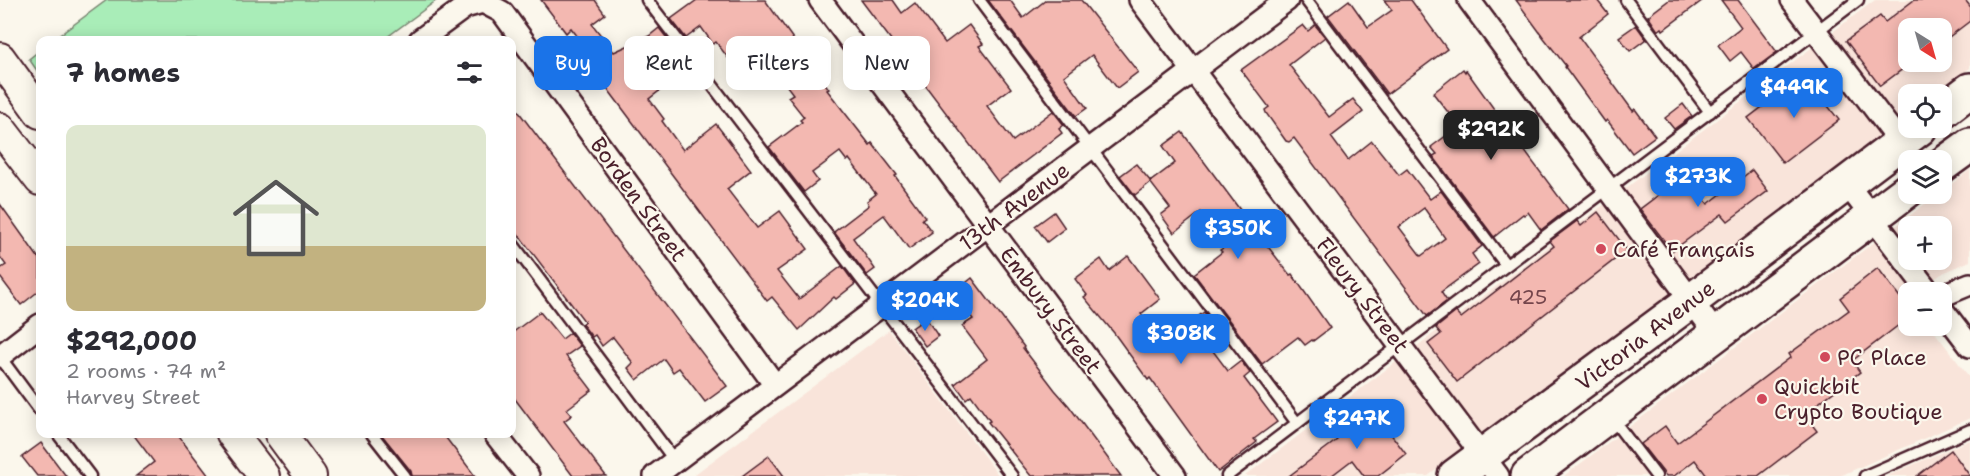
<!DOCTYPE html>
<meta charset="utf-8">
<style>
:root{--surface:#fff;--page:#f7f7f7;--text:#2b2b33;--muted:#7c7c81;--line:#e1e1e2;--accent:#1a73e8}
body{margin:0;font-family:"Shantell Sans",sans-serif;background:var(--page);color:var(--text);height:100vh;display:flex;flex-direction:column;font-size:22px;white-space:nowrap}
*{box-sizing:border-box;margin:0}
p{font-size:20px;color:var(--muted)}
.icon{flex:none;width:33px;height:33px;fill:none;stroke:currentColor;stroke-width:2;stroke-linecap:round;stroke-linejoin:round}
.map{position:relative;flex:1;overflow:hidden}
.side{position:absolute;left:36px;top:36px;width:480px;height:402px;display:flex;flex-direction:column;background:var(--surface);border-radius:12px;box-shadow:0 3px 15px #0003}
.side>*{flex:none}
.hud{position:absolute;left:534px;top:36px;width:570px;height:54px;display:flex;gap:12px}
.needle{width:39px;rotate:143deg}
.fabs{position:absolute;left:1898px;top:18px;display:grid;gap:12px}
.fabs a{display:grid;place-items:center;width:54px;height:54px;border-radius:12px;background:var(--surface);box-shadow:0 3px 15px #0003;font-size:30px}
.price{position:absolute;translate:-50% -51px;padding:0 14px;border-radius:12px;background:var(--accent);color:#fff;font-size:20px;line-height:39px;filter:drop-shadow(0 2px 3px #0008)}
.price::after{content:'';position:absolute;left:50%;top:36px;width:18px;height:14px;margin-left:-9px;background:inherit;clip-path:polygon(0 0,100% 0,50% 100%)}
.price.active{background:#222;color:#fff}
ul{padding:0;list-style:none}
li{display:grid;align-content:center;gap:12px;height:318px;padding:0 30px}
li+li{border-top:2px solid var(--line)}
li span{display:grid;place-items:center;height:186px;border-radius:12px;color:#555}
li>.icon{margin-inline-start:auto}
span .icon{width:108px;height:108px;fill:#fffc;stroke-width:1}
li b{font-size:26px}
h2{display:flex;justify-content:space-between;align-items:center;height:72px;padding:0 30px;font-size:26px}
.chip{padding:0 21px;border-radius:12px;background:var(--surface);box-shadow:0 3px 15px #0003;font-size:21px;line-height:54px}
.chip.active{background:var(--accent);color:#fff}
.map>svg:first-child{display:block}
</style>
<div class="map">
<svg width="1970" height="476" viewBox="0 0 1970 476">
<rect width="100%" height="100%" fill="#fbf7ec"/>
<filter id="ink" filterUnits="userSpaceOnUse"><feTurbulence type="fractalNoise" baseFrequency=".0167" numOctaves="2"/><feDisplacementMap in="SourceGraphic" scale="12" xChannelSelector="R" yChannelSelector="G"/><feConvolveMatrix kernelMatrix="1 2 1 2 8 2 1 2 1" color-interpolation-filters="sRGB"/></filter>
<g filter="url(#ink)">
<!-- built -->
<g fill="#f9e4da" fill-rule="evenodd">
<path d="M1875,0H1970V68L1935,94H1908V115L1428,476H1245ZM1908,28H1941V62H1908Z"/>
<path d="M1970,170V261L1943,273L1915,292H1908V326H1930L1970,378V418L1840,476H1564ZM1908,226H1941V260H1908Z"/>
<polygon points="889,330 999,476 697,476 695,474"/>
<polygon points="1970,440 1970,476 1887,476"/>
</g>
<!-- green -->
<g fill="#a9edb8" stroke="#7a8672" stroke-width="1.5">
<polygon points="107,0 437,0 383,40 53,40"/>
<polygon points="40,50 40,75 29,59"/>
</g>
<!-- building -->
<g fill="#f3b8b1" stroke="#4a1f2b" stroke-width="1.5" fill-rule="evenodd">
<polygon points="541,0 595,0 605,14 592,24 614,52 649,36 659,28 674,47 664,54 680,75 649,99 664,119 662,121 683,150 716,124 726,137 751,170 727,189 757,228 780,211 808,249 777,271 799,299 842,266 855,284 836,299 834,297 799,330 772,297 767,301 586,60 592,55 571,28 566,33"/>
<polygon points="697,0 765,0 829,89 827,90 870,145 872,143 897,175 895,176 925,217 922,219 932,232 909,249 884,215 853,238 875,269 867,275 834,232 869,205 867,201 876,194 849,159 847,161 840,152 812,173 818,181 804,192 769,147 802,122 800,120 804,117 788,97 793,94 765,57 741,75 716,42 713,44 701,27 686,38 671,19"/>
<polygon points="861,0 893,0 902,13 915,3 945,43 969,25 983,44 979,46 1011,88 987,106 1013,141 1053,111 1064,125 1059,129 1062,133 998,182"/>
<polygon points="988,0 1010,0 1023,18 1046,0 1081,0 1138,72 1117,88 1092,55 1064,76 1087,108 1076,116"/>
<polygon points="1349,0 1368,27 1392,10 1384,0 1411,0 1447,49 1387,94 1328,16"/>
<polygon points="1516,0 1597,0 1608,14 1579,37 1633,111 1635,109 1655,136 1632,153 1607,120 1605,122 1565,67 1566,66 1544,38"/>
<polygon points="1669,0 1703,0 1663,30 1662,28 1658,31 1648,16"/>
<polygon points="1721,0 1738,0 1777,52 1754,69 1741,52 1730,61 1718,45 1741,27"/>
<polygon points="1914,0 1965,0 1970,6 1970,21 1941,43 1941,28 1908,28 1908,65 1880,86 1846,41 1880,16 1885,22"/>
<path d="M1303,25L1308,31L1315,25L1325,37L1289,65L1329,117L1353,99L1363,112L1331,137L1348,160L1372,141L1399,175L1407,169L1430,199L1441,191L1482,246L1472,254L1479,264L1441,292L1447,301L1427,316L1294,138L1289,142L1286,141L1266,113L1265,110L1269,107L1241,70ZM1424,208L1445,238L1421,256L1399,227Z"/>
<polygon points="1636,25 1646,39 1630,51 1619,37"/>
<polygon points="1463,69 1465,72 1466,70 1504,123 1507,121 1518,136 1515,138 1568,209 1541,230 1528,212 1524,215 1523,214 1494,237 1433,156 1437,154 1431,147 1459,126 1433,93"/>
<polygon points="1804,75 1839,120 1783,163 1748,118"/>
<polygon points="512,103 727,386 705,402 679,368 673,372 664,359 637,380 628,368 633,363 613,337 602,346 595,335 592,337 582,324 585,322 512,226"/>
<polygon points="1683,104 1692,116 1674,129 1665,118"/>
<polygon points="1182,132 1252,226 1290,275 1292,274 1330,328 1313,341 1312,340 1305,345 1298,337 1262,364 1194,274 1222,252 1220,250 1226,246 1201,212 1174,233 1161,215 1170,208 1150,182 1175,163 1163,146"/>
<polygon points="1136,164 1151,182 1135,195 1120,176"/>
<polygon points="1752,170 1768,191 1728,221 1722,214 1672,251 1640,209 1685,175 1708,204"/>
<polygon points="0,204 40,260 40,290 21,305 0,277 0,269 6,265 0,257"/>
<polygon points="1054,212 1065,228 1047,242 1035,226"/>
<polygon points="1598,212 1627,250 1457,382 1428,344 1441,334 1436,328 1456,312 1461,318 1554,246 1550,241 1577,221 1581,226"/>
<polygon points="1128,256 1160,299 1141,314 1163,343 1204,312 1220,333 1207,343 1228,371 1241,361 1250,373 1244,378 1277,422 1254,439 1257,442 1218,472 1150,378 1148,380 1114,333 1084,297 1087,295 1075,279 1101,259 1109,271"/>
<polygon points="1878,268 1908,308 1908,318 1852,361 1860,372 1804,414 1817,431 1758,476 1707,476 1695,460 1674,476 1666,476 1641,444 1665,426 1677,443 1791,357 1789,354 1849,310 1840,298"/>
<polygon points="972,278 1024,347 1023,348 1055,390 1069,406 1121,476 1031,476 988,422 990,421 971,395 966,399 955,384 987,359 962,326 973,319 953,293"/>
<polygon points="540,312 562,339 570,333 580,346 566,356 592,390 567,409 572,415 564,421 606,476 573,476 512,395 512,333"/>
<polygon points="926,318 938,336 925,346 912,328"/>
<polygon points="1372,409 1406,454 1378,476 1364,476 1352,460 1331,476 1289,476 1337,440 1335,438"/>
<polygon points="133,434 177,434 209,476 136,476 154,462"/>
<polygon points="381,434 443,434 475,476 412,476 411,471"/>
<polygon points="41,443 66,476 37,476 22,457"/>
<polygon points="1951,450 1970,476 1917,476"/>
<polygon points="769,456 784,476 742,476"/>
</g>
<g fill="none" stroke-linecap="round" stroke-linejoin="round">
<!-- lane casing -->
<g stroke="#4a1f2b" stroke-width="15">
<g id="lane">
<polyline points="647,0 1012,476"/>
<polyline points="979,0 1297,423"/>
<polyline points="1306,0 1506,265"/>
<polyline points="1626,0 1710,112"/>
<polyline points="512,243 675,461"/>
<polyline points="0,357 40,411"/>
<polyline points="1611,417 1656,476"/>
<polyline points="58,434 90,476"/>
<polyline points="372,434 405,476"/>
<polyline points="1227,476 1858,0"/>
<polyline points="1865,476 1970,430"/>
</g>
</g>
<!-- street casing -->
<g stroke="#4a1f2b" stroke-width="26">
<g id="street">
<polyline points="820,0 1175,476"/>
<polyline points="1140,0 1498,476"/>
<polyline points="1469,0 1716,334"/>
<polyline points="1792,0 1900,142"/>
<polyline points="420,40 465,7 483,2 502,12 775,385"/>
<polyline points="1846,183 1929,292"/>
<polyline points="1941,296 1970,284"/>
<polyline points="1941,308 1970,346"/>
<polyline points="0,356 40,325"/>
<polyline points="495,434 528,476"/>
<polyline points="655,476 1287,0"/>
</g>
</g>
<!-- secondary casing -->
<g stroke="#4a1f2b" stroke-width="34">
<g id="secondary">
<polyline points="0,58 40,113"/>
<polyline points="0,128 40,180"/>
<polyline points="232,434 264,476"/>
<polyline points="280,434 311,476"/>
</g>
</g>
<!-- primary casing -->
<g stroke="#4a1f2b" stroke-width="38">
<g id="primary">
<polyline points="1941,112 1970,90"/>
<polyline points="1941,166 1970,145"/>
<polyline points="1455,476 1691,301 1920,128"/>
<polyline points="1528,476 1908,190"/>
</g>
</g>
<!-- lane -->
<use href="#lane" stroke="#fbf7ec" stroke-width="10"/>
<!-- street -->
<use href="#street" stroke="#fbf7ec" stroke-width="21"/>
<!-- secondary -->
<use href="#secondary" stroke="#fbf7ec" stroke-width="30"/>
<!-- primary -->
<use href="#primary" stroke="#fbf7ec" stroke-width="33"/>
</g>
</g>
<!-- markers -->
<g fill="#d1495b" stroke="#fbf7ec" stroke-width="2">
<circle cx="1601" cy="249" r="6"/>
<circle cx="1825" cy="357" r="6"/>
<circle cx="1762" cy="399" r="6"/>
</g>
<g text-anchor="middle" stroke-width="4.5" stroke-linejoin="round" paint-order="stroke">
<!-- number labels -->
<g font-size="20" fill="#74454c">
<text x="1528" y="304">425</text>
</g>
<!-- street labels -->
<g font-size="22" fill="#4a1f2b" stroke="#fbf7ec">
<text transform="translate(639 199) rotate(54)" y="8">Borden Street</text>
<text transform="translate(1014 206) rotate(-37)" y="8">13th Avenue</text>
<text transform="translate(1363 295) rotate(53)" y="8">Fleury Street</text>
<text transform="translate(1051 310) rotate(53)" y="8">Embury Street</text>
<text transform="translate(1645 335) rotate(-37)" y="8">Victoria Avenue</text>
</g>
<!-- poi labels -->
<g font-size="22" fill="#4a1f2b" stroke="#fbf7ec" text-anchor="start">
<text x="1613" y="257">Café Français</text>
<text x="1837" y="365">PC Place</text>
<text x="1774" y="394">Quickbit<tspan x="1774" dy="25">Crypto Boutique</tspan></text>
</g>
</g>
</svg>
<div class="fabs">
<a><svg class="needle" viewBox="-14 -14 28 28"><path d="M0-13l5 13h-10z" fill="#e53935"/><path d="M0 13l5-13h-10z" fill="#7c7c81"/></svg></a>
<a><svg class="icon" aria-label="locate" viewBox="0 0 24 24"><circle cx="12" cy="12" r="6"/><path d="M12 2v4M12 18v4M2 12h4M18 12h4"/></svg></a>
<a><svg class="icon" aria-label="layers" viewBox="0 0 24 24"><path d="M12 4l9 5-9 5-9-5zM3 14l9 5 9-5"/></svg></a>
<a>+</a>
<a>−</a>
</div>
<b class="price" style="left:1794px;top:119px">$449K</b>
<b class="price active" style="left:1491px;top:161px">$292K</b>
<b class="price" style="left:1698px;top:208px">$273K</b>
<b class="price" style="left:1238px;top:260px">$350K</b>
<b class="price" style="left:925px;top:332px">$204K</b>
<b class="price" style="left:1181px;top:365px">$308K</b>
<b class="price" style="left:1357px;top:450px">$247K</b>
<div class="hud">
<a class="chip active">Buy</a>
<a class="chip">Rent</a>
<a class="chip">Filters</a>
<a class="chip">New</a>
</div>
<section class="side">
<h2>7 homes<svg class="icon" aria-label="filters" viewBox="0 0 24 24"><path d="M4 7h16M4 17h16"/><circle cx="9" cy="7" r="2"/><circle cx="15" cy="17" r="2"/></svg></h2>
<ul>
<li><span style="background:linear-gradient(#dfe7d0 65%,#c2b280 0)"><svg class="icon" aria-label="home" viewBox="0 0 24 24"><path d="M3 11l9-7 9 7M6 9v11h12V9"/></svg></span><div><b>$292,000</b><p>2 rooms · 74 m²</p><p>Harvey Street</p></div></li>
</ul>
</section>
</div>
